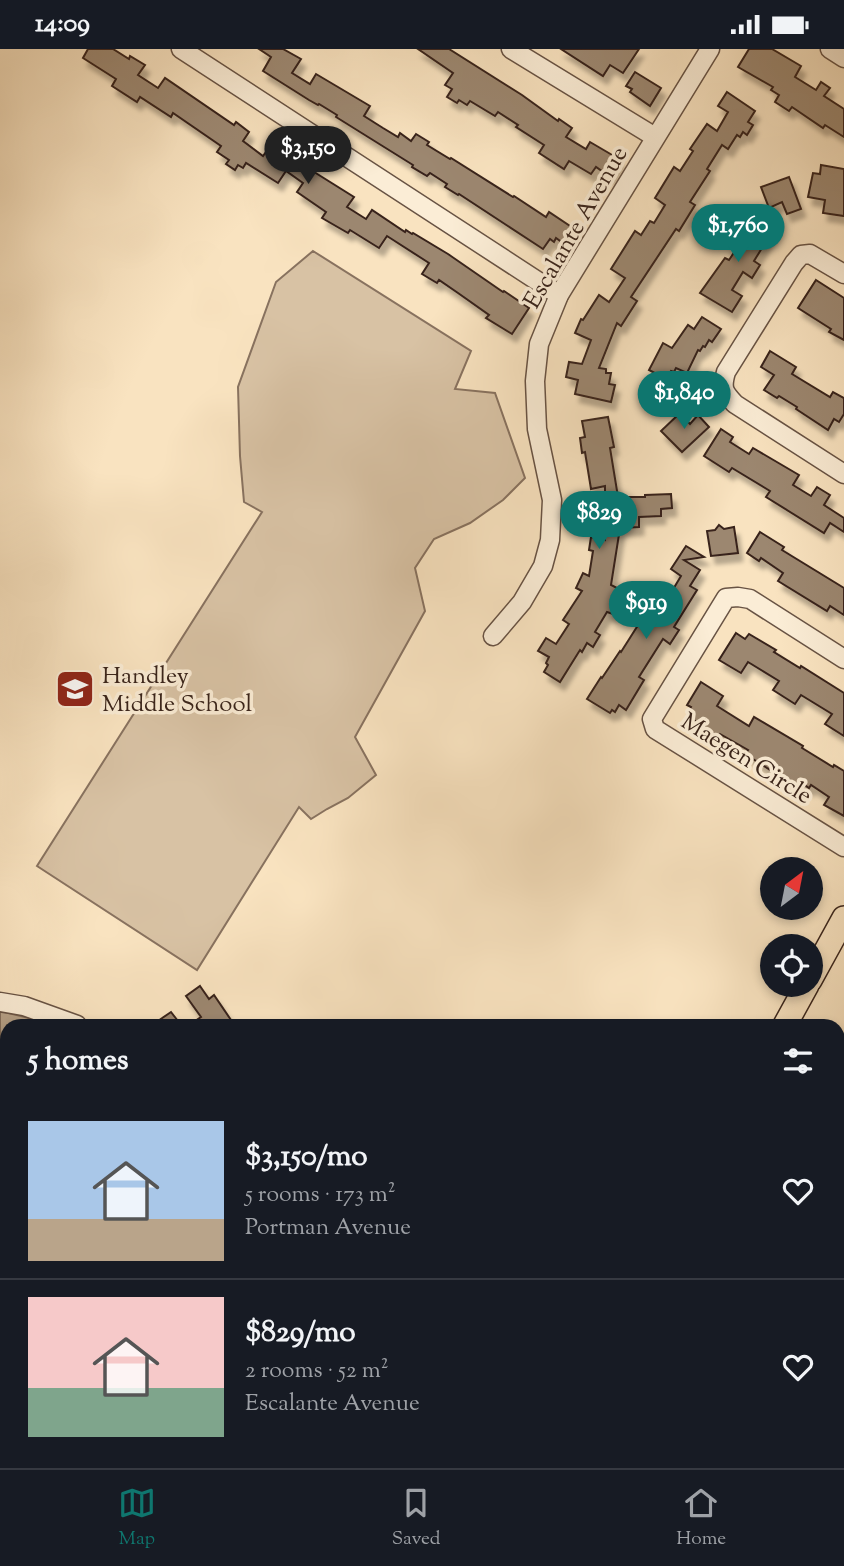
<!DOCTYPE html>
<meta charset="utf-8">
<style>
:root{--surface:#171b24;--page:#20242c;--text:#f1f3f6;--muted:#9ea1a6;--line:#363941;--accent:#0f766e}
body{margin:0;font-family:"Sorts Mill Goudy",serif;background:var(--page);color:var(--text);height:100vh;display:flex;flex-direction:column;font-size:26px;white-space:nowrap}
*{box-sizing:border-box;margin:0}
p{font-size:23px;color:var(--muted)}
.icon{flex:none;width:38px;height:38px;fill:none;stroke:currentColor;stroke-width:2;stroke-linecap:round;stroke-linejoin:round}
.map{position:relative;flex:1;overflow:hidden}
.panel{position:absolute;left:0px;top:970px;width:845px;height:450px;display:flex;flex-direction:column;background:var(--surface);border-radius:21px 21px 0 0;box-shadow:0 4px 10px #0003}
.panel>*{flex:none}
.needle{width:46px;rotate:32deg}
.fabs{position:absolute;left:760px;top:808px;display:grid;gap:14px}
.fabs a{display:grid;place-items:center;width:63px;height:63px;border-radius:50%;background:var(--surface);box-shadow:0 4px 10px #0003;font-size:35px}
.price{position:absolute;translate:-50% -60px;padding:0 16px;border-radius:24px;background:var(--accent);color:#fff;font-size:23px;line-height:46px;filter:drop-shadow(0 2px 4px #0008)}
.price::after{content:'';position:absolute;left:50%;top:42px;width:21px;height:16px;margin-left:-10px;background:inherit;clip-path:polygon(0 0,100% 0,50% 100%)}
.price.on{background:#222;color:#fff}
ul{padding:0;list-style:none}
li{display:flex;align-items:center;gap:21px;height:175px;padding:0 28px}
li+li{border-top:2px solid var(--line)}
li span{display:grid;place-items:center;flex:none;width:196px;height:140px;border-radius:0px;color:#555}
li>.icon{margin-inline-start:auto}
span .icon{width:84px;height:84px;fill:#fffc;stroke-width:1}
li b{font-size:30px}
h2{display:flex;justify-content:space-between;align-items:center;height:84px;padding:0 28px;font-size:30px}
.status{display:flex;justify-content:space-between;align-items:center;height:49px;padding:0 35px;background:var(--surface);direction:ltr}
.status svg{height:19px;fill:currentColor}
.tabs{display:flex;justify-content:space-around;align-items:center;height:98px;border-top:2px solid var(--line);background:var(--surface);font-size:19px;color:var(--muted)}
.tabs a{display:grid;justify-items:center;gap:4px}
.tabs .on{color:var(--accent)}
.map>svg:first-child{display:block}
</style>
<div class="status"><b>14:09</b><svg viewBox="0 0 49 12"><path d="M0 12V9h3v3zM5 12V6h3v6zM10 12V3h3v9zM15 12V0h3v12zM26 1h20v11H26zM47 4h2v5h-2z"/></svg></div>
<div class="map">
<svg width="844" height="1419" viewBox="0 0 844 1419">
<defs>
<filter id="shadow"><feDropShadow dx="4.5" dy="8" stdDeviation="2" flood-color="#0004"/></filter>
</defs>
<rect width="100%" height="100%" fill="#f9e3c0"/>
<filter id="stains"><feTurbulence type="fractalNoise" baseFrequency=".00286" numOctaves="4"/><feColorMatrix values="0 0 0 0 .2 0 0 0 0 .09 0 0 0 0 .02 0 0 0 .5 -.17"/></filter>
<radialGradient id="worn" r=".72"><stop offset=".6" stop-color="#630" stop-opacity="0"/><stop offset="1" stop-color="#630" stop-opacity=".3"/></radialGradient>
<!-- green -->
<polygon fill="#d8c2a4" stroke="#88725f" stroke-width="2" points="313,202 471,302 455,340 495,344 525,429 503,451 470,474 434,490 415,519 425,562 355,688 376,726 348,749 327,760 311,770 299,758 197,921 37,817 262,463 244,453 240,407 238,338 276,233"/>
<!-- water -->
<g fill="#b7a288" stroke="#846f5c" stroke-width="2">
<polygon points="0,962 33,970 33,976 7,976 7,1134 0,1127"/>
<polygon points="267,1412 315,1412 320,1419 257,1419"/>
</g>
<!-- building -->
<g fill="#9c8770" stroke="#38231a" stroke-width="2" filter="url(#shadow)">
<polygon points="88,0 113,0 129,10 130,7 145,16 138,26 158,39 165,29 234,76 236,73 249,83 243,92 263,107 271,96 354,148 347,158 366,170 372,161 405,183 406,181 412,185 413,184 448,205 503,243 504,242 529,259 512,285 486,269 489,266 458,244 439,231 437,234 422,225 429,214 387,187 379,199 350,181 348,184 322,169 326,163 297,143 303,134 286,122 278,134 246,114 243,119 238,116 235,121 226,115 229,111 217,103 221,97 173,64 171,68 140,48 137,53 112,37 116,30 83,9"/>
<polygon points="259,0 283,0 301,10 292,24 310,35 316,25 370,57 364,67 383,79 398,88 400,84 411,92 416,85 429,93 427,96 450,110 451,109 513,148 514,147 546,168 549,163 573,179 563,194 556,189 554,193 550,190 543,200 459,145 458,146 445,138 447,135 430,124 427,127 412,118 413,116 336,68 337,66 319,55 318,56 309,51 263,22 271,8"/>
<polygon points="418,0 449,0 522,46 558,72 559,70 572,79 566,88 586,100 590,93 619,110 609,127 596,118 591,125 569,112 564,120 539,104 544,96 516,78 518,76 498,63 495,67 470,52 467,56 459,51 457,54 447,48 452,40 445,36 453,24"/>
<polygon points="561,0 639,0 623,24 610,16 603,27"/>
<polygon points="749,0 772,0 801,17 795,28 816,41 821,33 830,39 824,47 844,60 844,88 825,76 823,79 792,58 789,62 775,53 779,46 771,41 773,38 738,18"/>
<polygon points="635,23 661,39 650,57 630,43 632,40 626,37"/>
<polygon points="727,43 755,62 748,73 753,76 747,86 743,83 740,88 737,86 728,100 722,96 707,120 710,122 690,153 695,156 679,182 676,180 631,248 637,252 621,277 617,274 599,319 606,320 606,324 611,324 609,335 615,336 611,353 575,345 578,331 566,328 569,313 582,315 591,291 575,284 581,270 583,271 599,246 609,253 625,229 611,220 635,182 641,186 650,172 654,174 665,156 655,149 674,118 680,122 693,102 690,100 707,75 717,82 728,63 718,57"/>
<polygon points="821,116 844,120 844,167 823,164 825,151 808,148 813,124 820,125"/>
<polygon points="789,128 801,160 787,165 782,153 769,159 761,138"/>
<polygon points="754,165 775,178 754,212 760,216 752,229 743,223 732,241 742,247 732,263 700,244 725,209 729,211 741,193 738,191"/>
<polygon points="816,231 844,249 844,291 829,283 831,280 798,259"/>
<polygon points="702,268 721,280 712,293 709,291 705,298 703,297 700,302 698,301 687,324 676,319 674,323 671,322 666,330 649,321 663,294 672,299 688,276 694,280"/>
<polygon points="770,302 796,318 792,325 830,348 833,343 844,349 844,365 839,373 834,370 828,381 796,360 797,358 779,347 777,349 764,341 774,326 761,318"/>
<polygon points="680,364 690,375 698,366 709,378 682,403 661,382"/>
<polygon points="608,368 614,398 610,399 618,448 645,448 645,446 671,445 672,459 661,460 661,467 639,468 639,478 620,479 611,536 617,539 611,552 618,555 613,565 607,563 595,583 600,586 593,598 587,594 582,603 580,601 560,633 544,623 548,616 546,614 549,608 538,602 546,589 556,595 569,575 563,571 582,542 576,539 583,524 589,527 593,502 589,501 591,488 605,491 605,437 591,440 585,403 582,404 580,389 585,388 582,372"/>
<polygon points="721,380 733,388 730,393 749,405 753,399 799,426 793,436 811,447 817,438 830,446 824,456 844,469 844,483 830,474 824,484 766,448 770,442 732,419 729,423 704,407"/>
<polygon points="719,476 724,480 734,478 738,504 711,507 707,482 715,481"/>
<polygon points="760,483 784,498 782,501 844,539 844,566 830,557 827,562 778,532 783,524 761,509 759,512 747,504"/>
<polygon points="686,497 704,508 684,511 700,521 690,537 697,541 674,578 679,581 670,595 663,590 639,628 644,631 626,661 619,656 615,663 612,661 610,664 587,650 601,628 602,629 620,602 621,603 654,551 663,557 681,527 671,520"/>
<polygon points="736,584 745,590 749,585 776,601 774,603 800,619 801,617 844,644 844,687 825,675 832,665 801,646 795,655 773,641 779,632 748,613 741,624 719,611"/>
<polygon points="701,633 723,647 717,657 749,677 754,668 803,697 802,699 833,718 834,716 844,722 844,767 824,756 829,748 811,736 809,739 803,735 800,740 745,705 748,701 720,685 718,688 691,669 694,664 689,662 691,658 687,656"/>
<polygon points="200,937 209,950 214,946 231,971 224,976 189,976 201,968 186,947"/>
<polygon points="171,963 181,976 152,976"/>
</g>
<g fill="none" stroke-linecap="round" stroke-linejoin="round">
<!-- minor casing -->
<g stroke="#685344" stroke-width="21">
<g id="minor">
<polyline points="181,0 559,246"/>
<polyline points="511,0 655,88"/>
<polyline points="830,0 844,9"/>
<path d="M844,225L810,205L801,206L794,214L726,323C721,340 724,343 735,355L844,425"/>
<polyline points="493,587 522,553 543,517 550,491 552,451 537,380 535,332 539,295 559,246 710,0"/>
<polyline points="844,610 750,550 738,548 726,549 652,670 655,680 844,798"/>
<polyline points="0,953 24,957 77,976"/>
<polyline points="431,1412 442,1419"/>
</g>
</g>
<!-- major casing -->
<g stroke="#38231a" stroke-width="26">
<g id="major">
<polyline points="810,931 844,869"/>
<polyline points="785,976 807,936"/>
<polyline points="512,1419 517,1412"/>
</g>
</g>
<!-- minor -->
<use href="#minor" stroke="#fbedd6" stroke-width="18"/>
<!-- major -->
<use href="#major" stroke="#f9e3c0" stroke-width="23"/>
</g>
<!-- icons -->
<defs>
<g id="school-square" transform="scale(2.0125)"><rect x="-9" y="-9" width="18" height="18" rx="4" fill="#8f2418" stroke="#fbedd6"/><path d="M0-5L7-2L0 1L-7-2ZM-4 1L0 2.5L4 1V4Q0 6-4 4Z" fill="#fff"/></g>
</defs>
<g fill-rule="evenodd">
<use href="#school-square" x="75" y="640"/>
</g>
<g text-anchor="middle" stroke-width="7" stroke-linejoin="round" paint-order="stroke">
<!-- street labels -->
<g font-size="24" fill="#38231a" stroke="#fbedd6">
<text transform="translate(575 178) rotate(-60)" y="8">Escalante Avenue</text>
<text transform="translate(747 709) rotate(32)" y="8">Maegen Circle</text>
</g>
<!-- poi labels -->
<g font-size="24" fill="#38231a" stroke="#fbedd6" text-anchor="start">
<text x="102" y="634">Handley<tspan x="102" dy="28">Middle School</tspan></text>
</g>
</g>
<rect width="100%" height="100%" filter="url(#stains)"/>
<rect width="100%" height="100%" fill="url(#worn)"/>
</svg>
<div class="fabs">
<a><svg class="needle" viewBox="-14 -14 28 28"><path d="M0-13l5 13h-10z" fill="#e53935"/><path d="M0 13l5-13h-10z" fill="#9ea1a6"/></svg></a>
<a><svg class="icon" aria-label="locate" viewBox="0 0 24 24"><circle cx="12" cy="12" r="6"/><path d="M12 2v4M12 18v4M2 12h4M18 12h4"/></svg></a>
</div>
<b class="price on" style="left:308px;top:137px">$3,150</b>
<b class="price" style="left:738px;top:215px">$1,760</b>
<b class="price" style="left:684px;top:382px">$1,840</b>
<b class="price" style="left:599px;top:502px">$829</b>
<b class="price" style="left:646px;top:592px">$919</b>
<section class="panel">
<h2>5 homes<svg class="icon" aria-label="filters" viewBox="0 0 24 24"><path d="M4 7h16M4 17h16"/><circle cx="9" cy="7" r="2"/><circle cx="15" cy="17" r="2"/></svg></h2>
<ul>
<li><span style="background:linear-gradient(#a9c7e8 70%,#b9a48a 0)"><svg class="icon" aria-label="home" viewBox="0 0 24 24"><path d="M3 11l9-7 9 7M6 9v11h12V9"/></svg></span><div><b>$3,150/mo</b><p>5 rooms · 173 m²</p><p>Portman Avenue</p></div><svg class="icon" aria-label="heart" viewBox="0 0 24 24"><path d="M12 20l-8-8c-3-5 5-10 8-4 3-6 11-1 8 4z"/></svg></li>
<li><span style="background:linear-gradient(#f6c9c9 65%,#7fa58c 0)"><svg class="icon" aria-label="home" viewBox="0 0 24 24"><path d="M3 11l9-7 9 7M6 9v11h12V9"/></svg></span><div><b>$829/mo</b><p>2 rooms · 52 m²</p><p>Escalante Avenue</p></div><svg class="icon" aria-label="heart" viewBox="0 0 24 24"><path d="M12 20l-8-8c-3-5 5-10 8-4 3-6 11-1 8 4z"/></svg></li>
</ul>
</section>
</div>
<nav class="tabs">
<a class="on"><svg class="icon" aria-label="map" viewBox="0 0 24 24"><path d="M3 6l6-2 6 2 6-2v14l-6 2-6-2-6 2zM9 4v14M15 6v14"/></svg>Map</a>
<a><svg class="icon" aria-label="saved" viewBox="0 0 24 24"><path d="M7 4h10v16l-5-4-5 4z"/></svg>Saved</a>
<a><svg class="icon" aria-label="home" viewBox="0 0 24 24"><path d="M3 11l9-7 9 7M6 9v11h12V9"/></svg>Home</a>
</nav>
